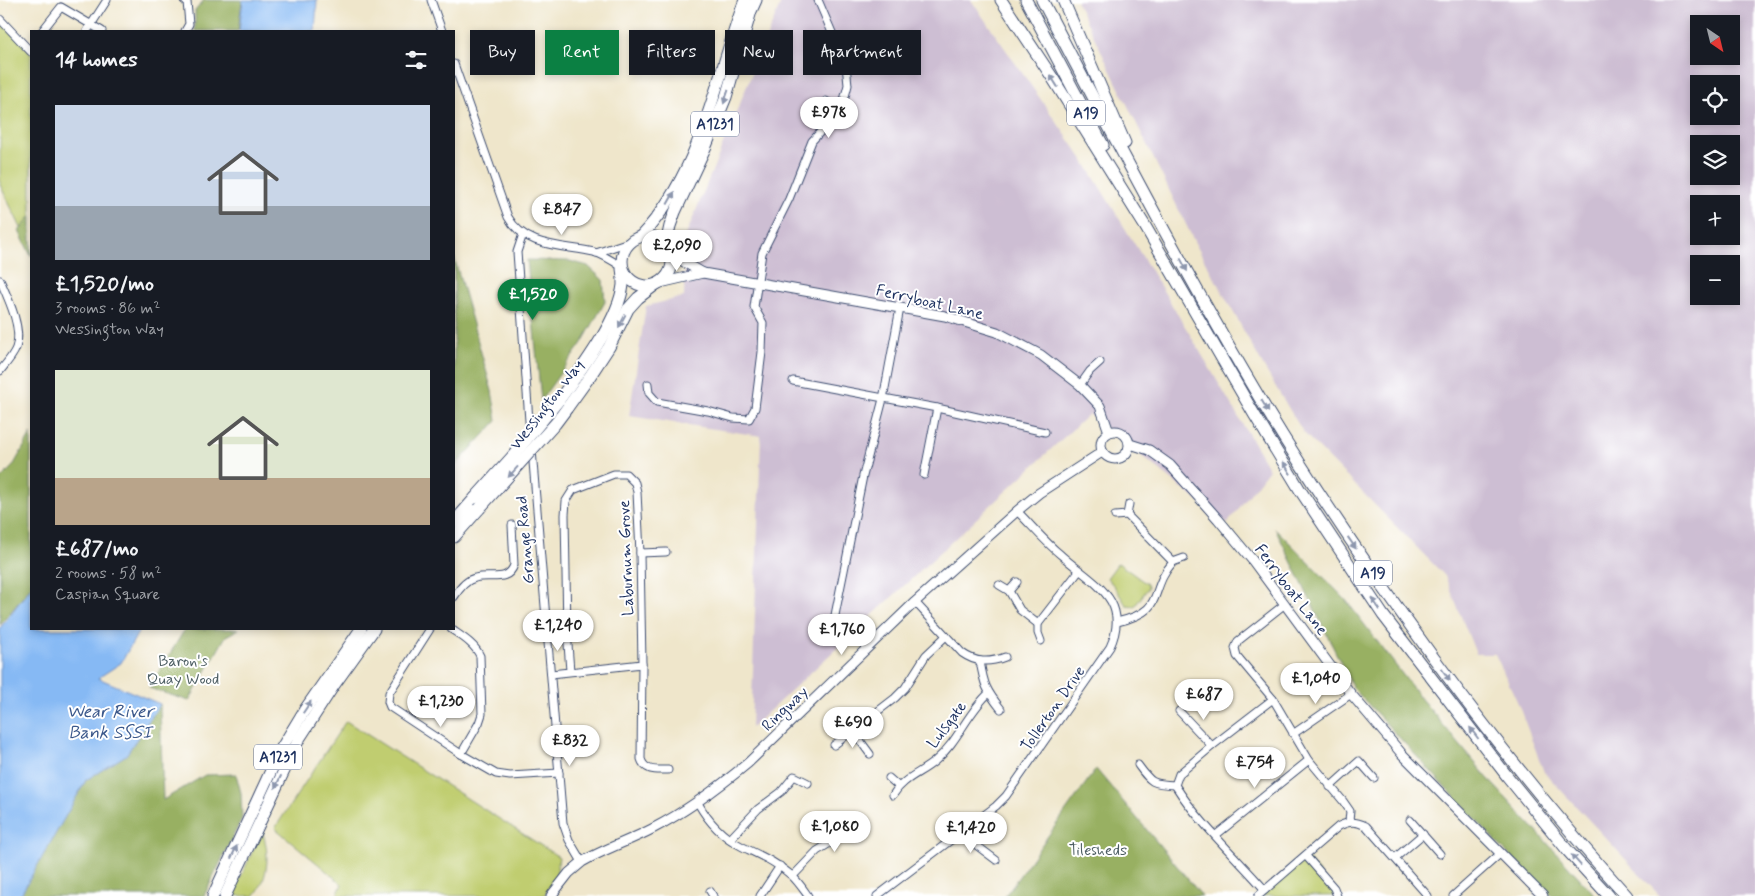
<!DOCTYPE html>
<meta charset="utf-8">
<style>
:root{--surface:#171b24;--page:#242831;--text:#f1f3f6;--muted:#9ea1a6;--accent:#0b8043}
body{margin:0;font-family:Mynerve,sans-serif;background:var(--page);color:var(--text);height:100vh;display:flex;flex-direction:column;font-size:19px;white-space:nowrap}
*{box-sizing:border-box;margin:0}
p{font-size:16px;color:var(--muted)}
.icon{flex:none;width:28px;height:28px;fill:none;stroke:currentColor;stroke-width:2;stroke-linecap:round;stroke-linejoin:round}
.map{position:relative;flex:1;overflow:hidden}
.details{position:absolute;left:30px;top:30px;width:425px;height:600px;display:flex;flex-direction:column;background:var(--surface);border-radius:0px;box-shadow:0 2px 8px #0003}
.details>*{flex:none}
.banner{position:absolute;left:470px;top:30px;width:475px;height:45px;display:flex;gap:10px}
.needle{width:32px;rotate:145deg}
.tools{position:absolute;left:1690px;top:15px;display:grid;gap:10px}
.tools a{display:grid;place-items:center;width:50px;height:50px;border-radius:0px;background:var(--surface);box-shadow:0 2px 8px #0003;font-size:25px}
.price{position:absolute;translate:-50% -42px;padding:0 11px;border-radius:18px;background:#fff;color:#222;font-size:16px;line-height:32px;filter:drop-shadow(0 1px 2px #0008)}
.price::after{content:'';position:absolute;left:50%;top:30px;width:15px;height:11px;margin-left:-8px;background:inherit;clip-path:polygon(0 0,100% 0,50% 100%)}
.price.current{background:var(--accent);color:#fff}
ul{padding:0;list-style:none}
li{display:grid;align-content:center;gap:10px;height:265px;padding:0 25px}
li span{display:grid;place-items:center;height:155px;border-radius:0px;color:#555}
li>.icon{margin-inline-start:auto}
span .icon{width:90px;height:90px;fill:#fffc;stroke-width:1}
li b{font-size:21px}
h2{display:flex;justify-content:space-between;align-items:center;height:60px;padding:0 25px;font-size:21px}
.pill{padding:0 18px;border-radius:0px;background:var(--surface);box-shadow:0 2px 8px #0003;font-size:18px;line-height:45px}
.pill.current{background:var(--accent);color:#fff}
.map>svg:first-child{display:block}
</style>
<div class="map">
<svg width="1755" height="896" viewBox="0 0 1755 896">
<rect width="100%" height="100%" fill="#fff"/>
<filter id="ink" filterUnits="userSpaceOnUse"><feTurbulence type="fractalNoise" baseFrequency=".02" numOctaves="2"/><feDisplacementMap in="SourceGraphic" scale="10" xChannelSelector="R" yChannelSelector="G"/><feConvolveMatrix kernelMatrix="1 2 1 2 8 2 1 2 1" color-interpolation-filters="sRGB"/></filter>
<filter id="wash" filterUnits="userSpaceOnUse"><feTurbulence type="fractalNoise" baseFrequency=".0096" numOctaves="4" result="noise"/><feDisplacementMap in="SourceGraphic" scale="20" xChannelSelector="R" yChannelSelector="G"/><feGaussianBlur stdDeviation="1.12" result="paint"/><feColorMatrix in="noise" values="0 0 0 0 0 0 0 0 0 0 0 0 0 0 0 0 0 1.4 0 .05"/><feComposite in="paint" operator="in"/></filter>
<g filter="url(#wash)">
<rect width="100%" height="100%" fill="#efe6cb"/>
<!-- industrial -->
<g fill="#cdbed3" fill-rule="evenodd">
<polygon points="782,0 971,0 1084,161 1192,338 1269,469 1227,524 1089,414 751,728 761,436 629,416 646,306 684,297 686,235"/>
<path d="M1076,0H1755V896H1660L1544,772L1517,701L1495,654H1476L1445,576L1303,432L1265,369L1196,245ZM1699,24H1731V56H1699ZM1699,84H1731V116H1699ZM1699,144H1731V176H1699ZM1699,204H1731V236H1699ZM1699,264H1731V296H1699Z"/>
</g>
<!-- green -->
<g fill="#c0cd6f" stroke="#6e7e66">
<polygon points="0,19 31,52 31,216 21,228 0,185"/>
<polygon points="1118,563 1147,584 1148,588 1135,606 1126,605 1114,586 1107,578"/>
<polygon points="346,721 559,857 556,877 544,896 337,896 342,884 275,828"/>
<path d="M262,831C270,851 269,879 254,896H232Z"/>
<polygon points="1306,856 1337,896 1258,896"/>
</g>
<!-- forest -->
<g fill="#98b062" stroke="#5a7060">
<polygon points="204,0 242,0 238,31 195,31 195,11"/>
<polygon points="31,216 31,256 19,231"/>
<polygon points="454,257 492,391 497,421 454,467"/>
<polygon points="527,260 570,261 588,266 603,280 605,302 582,343 541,400"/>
<polygon points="31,434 31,587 0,625 0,479 13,466"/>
<polygon points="1275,528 1345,599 1422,700 1492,783 1596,896 1552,896 1504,850 1353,688"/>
<polygon points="185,629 239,629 226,636 189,701 149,688"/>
<polygon points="160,704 163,800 205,775 236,774 241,793 242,818 204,896 20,896 86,780 126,755"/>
<polygon points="1096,769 1202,896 1005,896"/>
</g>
<!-- water -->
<g fill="#86b9f4" stroke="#5074a9">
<polygon points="243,0 317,0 315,31 239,31"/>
<polygon points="31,587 31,629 140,629 121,663 98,678 160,704 126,755 86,780 20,896 0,896 0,628"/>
</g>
</g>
<g filter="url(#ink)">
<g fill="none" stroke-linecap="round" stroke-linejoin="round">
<!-- minor casing -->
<g stroke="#3b4a6e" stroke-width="9">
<g id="minor">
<polyline points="184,0 187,2 189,24 185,31"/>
<polyline points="431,0 442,31"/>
<polyline points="0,19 31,52"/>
<polyline points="42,31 61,7 102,31"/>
<polyline points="87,31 107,0"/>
<path d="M454,64L508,217C525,248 563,245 594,252C604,255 613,261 622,267"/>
<polyline points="826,101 839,109"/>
<polyline points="523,234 517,252 530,435"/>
<polyline points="596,253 629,242"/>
<path d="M0,280C8,298 23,329 16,348C13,356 5,365 0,371"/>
<polyline points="793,381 937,408 1045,432"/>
<polyline points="648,384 649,393 657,402 708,411 733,418 749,419 755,408 762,352 763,323 754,307 762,253 789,199 812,141 833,118 843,104 848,85 846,65 818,0"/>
<polyline points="1080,385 1090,371 1100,362"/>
<polyline points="532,450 563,823 569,840 582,862"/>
<polyline points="924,475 937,408"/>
<polyline points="1127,515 1129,504"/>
<path d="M1115,516L1127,515L1173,562C1147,592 1168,610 1117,622"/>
<polyline points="640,553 666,552"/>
<polyline points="1173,562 1184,558"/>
<polyline points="999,585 1009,591 1020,610 1038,624 1079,571"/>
<polyline points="1009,591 1017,582"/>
<path d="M454,597C459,589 466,580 475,578C490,574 508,583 514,565L512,525"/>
<path d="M915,602L962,653C976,663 989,663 1005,657"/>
<polyline points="1285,604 1238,641 1235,648 1237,656 1273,699 1309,760 1343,801 1350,811 1349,821"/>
<polyline points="1038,624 1038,633 1041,641"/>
<polyline points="430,629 389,693 388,702 390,707 461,754 496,774 510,776 559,773"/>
<path d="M451,629C461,636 475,644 480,656L482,714L479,723L461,754"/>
<polyline points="547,630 567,631"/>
<polyline points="830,640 863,476 883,399 900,308"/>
<path d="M980,661C984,685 986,690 1001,709"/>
<path d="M642,664L641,759C645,772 657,770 668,770"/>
<polyline points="551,674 642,664 640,553 637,492 635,483 626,474 614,474 573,490 566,501 565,515 567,631 570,671"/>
<polyline points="1179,711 1212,746"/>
<polyline points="853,731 870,754"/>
<polyline points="1293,734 1351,694"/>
<polyline points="834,745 895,698 905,688 926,655 946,636"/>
<path d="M1138,765C1151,783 1152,784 1175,785"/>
<polyline points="889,778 898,786"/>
<polyline points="1330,787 1359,761 1374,778"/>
<path d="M893,795C903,778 921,773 935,761C958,742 967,713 989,693"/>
<path d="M698,803C708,821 723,837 741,846C759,855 776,862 791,875C798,881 803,889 808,896"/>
<polyline points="1410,820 1440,854"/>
<polyline points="963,831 972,842 996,860"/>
<polyline points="1216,835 1309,760"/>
<polyline points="730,839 758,809 781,792 794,776 808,783"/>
<polyline points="1306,856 1334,888 1337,896"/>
<polyline points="1395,858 1423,834"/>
<polyline points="793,876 817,851 843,835 837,822"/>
<path d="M1265,890C1236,857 1198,822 1175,785L1179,774L1212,746L1273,699"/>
<polyline points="710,891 713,896"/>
<polyline points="760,896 780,866"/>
<path d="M877,896L996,806L1006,796L1110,647C1132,599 1092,583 1061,555C1045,542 1032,526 1017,511"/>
<path d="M1258,896L1339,826C1350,821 1355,821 1366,826L1428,896"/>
<polyline points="1453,896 1501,853"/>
</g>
</g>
<!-- tertiary casing -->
<g stroke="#3b4a6e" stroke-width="11">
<g id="tertiary">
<polyline points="668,247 684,262 703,273"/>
<polyline points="660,283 703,273 945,316 997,332 1041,355 1080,385 1100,406 1109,432"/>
<circle cx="1115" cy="445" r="14"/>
<polyline points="1130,444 1149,450 1170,465 1218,519 1253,561 1351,694 1402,754 1543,896"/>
<path d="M551,896L569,873L582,862C604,849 629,841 652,829C687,811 718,788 748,763L915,602L1017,511L1039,493L1102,452"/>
</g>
</g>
<!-- trunk casing -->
<g stroke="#3b4a6e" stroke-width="13">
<g id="trunk">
<polyline points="1001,0 1052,77 1145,226 1254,414 1300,490 1383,615 1507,776 1568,851 1609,896"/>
<polyline points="1026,0 1103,145"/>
<path d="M1042,0C1114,137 1185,274 1265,407C1317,493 1374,576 1433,657C1494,740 1558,820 1627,896"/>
<polyline points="1063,0 1125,143"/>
<circle cx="647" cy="261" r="25"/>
<path d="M641,236C702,172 715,80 745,0"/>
<polyline points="666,244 670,226 675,212 706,146 726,97 751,11 756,0"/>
<path d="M559,400C580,371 619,320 623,285C623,280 623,274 622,269"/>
<polyline points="567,408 590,376 609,347 628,309 638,298 655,285"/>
<polyline points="454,522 475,498"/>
<polyline points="454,537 479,509"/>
<polyline points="213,896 281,749 304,711 361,629"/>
<polyline points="225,896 299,739 334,685 374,629"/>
</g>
</g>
<!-- minor -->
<use href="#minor" stroke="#fff" stroke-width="7"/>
<!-- tertiary -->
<use href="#tertiary" stroke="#fff" stroke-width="9"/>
<!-- trunk -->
<use href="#trunk" stroke="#fff" stroke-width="11"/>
<!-- trunk-bridge casing -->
<g stroke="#3b4a6e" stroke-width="13" stroke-linecap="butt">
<g id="trunk-bridge">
<polyline points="475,498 512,457 559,400"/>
<polyline points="479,509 555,424 567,408"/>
</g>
</g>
<!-- trunk-bridge -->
<use href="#trunk-bridge" stroke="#fff" stroke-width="11"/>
</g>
<!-- one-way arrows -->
<defs><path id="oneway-solid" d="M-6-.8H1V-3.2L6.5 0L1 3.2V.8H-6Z" transform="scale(1.25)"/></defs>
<g fill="#8d97ae">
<use href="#oneway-solid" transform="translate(1054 81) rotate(-122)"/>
<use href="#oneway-solid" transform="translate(726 97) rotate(109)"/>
<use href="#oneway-solid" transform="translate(671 198) rotate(-61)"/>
<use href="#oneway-solid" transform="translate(1184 265) rotate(62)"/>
<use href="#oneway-solid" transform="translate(622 321) rotate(118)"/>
<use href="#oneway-solid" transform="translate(1265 406) rotate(59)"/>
<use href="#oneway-solid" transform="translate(1287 468) rotate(-122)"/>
<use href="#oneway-solid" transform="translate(513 472) rotate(132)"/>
<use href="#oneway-solid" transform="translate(1352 543) rotate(55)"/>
<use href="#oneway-solid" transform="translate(1376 604) rotate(-124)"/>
<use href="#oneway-solid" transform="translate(1446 675) rotate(54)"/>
<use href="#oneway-solid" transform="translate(307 707) rotate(-56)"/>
<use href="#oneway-solid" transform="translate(1474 733) rotate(-127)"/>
<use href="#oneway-solid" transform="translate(278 782) rotate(116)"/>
<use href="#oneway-solid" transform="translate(234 852) rotate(-65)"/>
<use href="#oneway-solid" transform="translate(1576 860) rotate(-132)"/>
</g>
</g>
<g text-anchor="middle" stroke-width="4" stroke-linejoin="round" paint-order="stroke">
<!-- shield labels -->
<g fill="#fff" stroke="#5f6d8e" stroke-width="1">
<rect x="1067" y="100.5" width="38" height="25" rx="4"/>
<rect x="691" y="111.5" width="48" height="25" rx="4"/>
<rect x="1354" y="560.5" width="38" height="25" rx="4"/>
<rect x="254" y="744.5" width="48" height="25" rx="4"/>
</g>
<g font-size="15" font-weight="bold" fill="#1b2f5e">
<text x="1086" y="118">A19</text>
<text x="715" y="129">A1231</text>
<text x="1373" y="578">A19</text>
<text x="278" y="762">A1231</text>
</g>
<!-- street labels -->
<g font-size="16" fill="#1b2f5e" stroke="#fff">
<text transform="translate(930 301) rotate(13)" y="6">Ferryboat Lane</text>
<text transform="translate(546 404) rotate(-52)" y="6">Wessington Way</text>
<text transform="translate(524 540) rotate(-95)" y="6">Grange Road</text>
<text transform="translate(625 558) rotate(-92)" y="6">Laburnum Grove</text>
<text transform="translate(1292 589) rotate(53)" y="6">Ferryboat Lane</text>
<text transform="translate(784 708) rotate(-44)" y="6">Ringway</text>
<text transform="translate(1052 708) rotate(-55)" y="6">Tollerton Drive</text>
<text transform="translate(946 724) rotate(-53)" y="6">Lulsgate</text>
</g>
<!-- park labels -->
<g font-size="16" fill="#4d5e63" stroke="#fff">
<text x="183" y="666">Baron's<tspan x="183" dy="18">Quay Wood</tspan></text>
<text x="1098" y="855">Tilesheds</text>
</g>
<!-- water labels -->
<g font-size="18" font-style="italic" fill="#3b588b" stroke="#fff">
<text x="110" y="717">Wear River<tspan x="110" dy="21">Bank SSSI</tspan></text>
</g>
</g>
</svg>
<div class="tools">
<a><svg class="needle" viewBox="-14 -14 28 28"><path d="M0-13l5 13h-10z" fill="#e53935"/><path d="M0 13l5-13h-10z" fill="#9ea1a6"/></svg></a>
<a><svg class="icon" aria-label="locate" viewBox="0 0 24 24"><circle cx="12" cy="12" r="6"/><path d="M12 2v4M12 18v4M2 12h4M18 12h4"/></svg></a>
<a><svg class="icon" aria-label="layers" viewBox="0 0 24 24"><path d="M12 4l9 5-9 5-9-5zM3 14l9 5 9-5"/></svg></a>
<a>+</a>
<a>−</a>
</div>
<b class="price" style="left:829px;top:139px">£978</b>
<b class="price" style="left:562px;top:236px">£847</b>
<b class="price" style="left:677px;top:272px">£2,090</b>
<b class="price current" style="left:533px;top:321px">£1,520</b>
<b class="price" style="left:558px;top:652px">£1,240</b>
<b class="price" style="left:842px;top:656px">£1,760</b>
<b class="price" style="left:1316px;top:705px">£1,040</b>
<b class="price" style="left:1204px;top:721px">£687</b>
<b class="price" style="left:441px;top:728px">£1,230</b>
<b class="price" style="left:853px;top:749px">£690</b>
<b class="price" style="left:570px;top:767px">£832</b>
<b class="price" style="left:1255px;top:789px">£754</b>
<b class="price" style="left:835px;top:853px">£1,080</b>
<b class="price" style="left:971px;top:854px">£1,420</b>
<div class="banner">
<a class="pill">Buy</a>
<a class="pill current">Rent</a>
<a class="pill">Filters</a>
<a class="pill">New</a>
<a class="pill">Apartment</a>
</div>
<section class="details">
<h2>14 homes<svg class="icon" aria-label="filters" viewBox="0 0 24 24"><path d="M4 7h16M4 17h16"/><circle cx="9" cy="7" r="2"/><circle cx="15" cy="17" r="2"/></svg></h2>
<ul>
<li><span style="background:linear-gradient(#c9d6e8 65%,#9aa5b1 0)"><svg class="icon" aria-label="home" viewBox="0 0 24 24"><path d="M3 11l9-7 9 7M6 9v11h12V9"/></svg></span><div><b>£1,520/mo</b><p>3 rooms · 86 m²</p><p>Wessington Way</p></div></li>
<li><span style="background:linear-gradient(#dfe7d0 70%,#b9a48a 0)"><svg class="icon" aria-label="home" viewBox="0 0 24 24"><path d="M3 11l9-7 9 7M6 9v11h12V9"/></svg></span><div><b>£687/mo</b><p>2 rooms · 58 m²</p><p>Caspian Square</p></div></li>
</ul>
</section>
</div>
